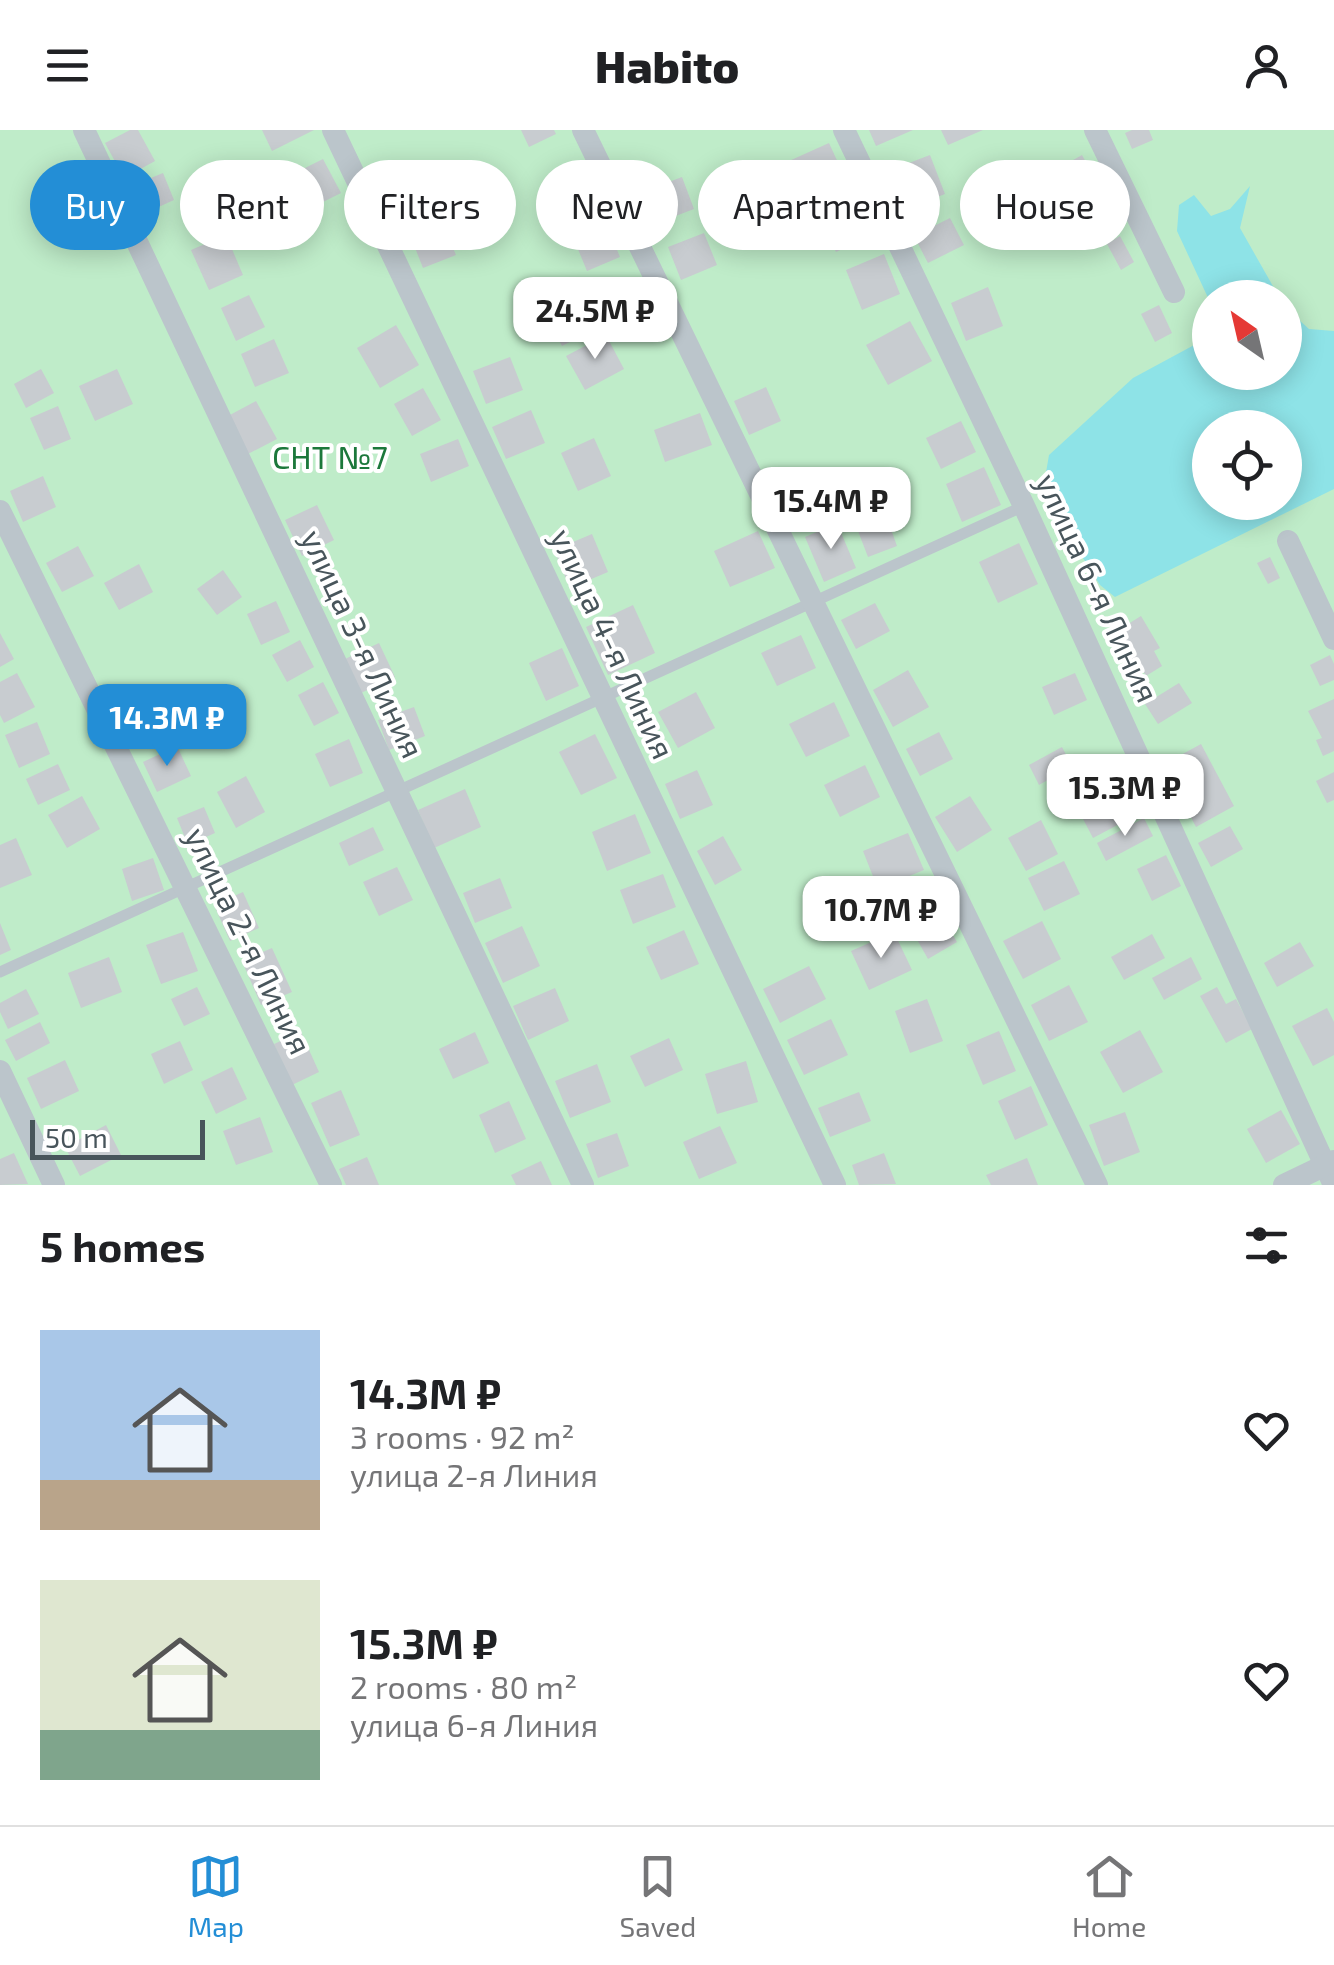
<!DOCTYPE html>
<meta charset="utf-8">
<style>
:root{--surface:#fff;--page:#f2f2f2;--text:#202124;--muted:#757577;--line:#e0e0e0;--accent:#238ed6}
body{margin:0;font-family:"Exo 2",sans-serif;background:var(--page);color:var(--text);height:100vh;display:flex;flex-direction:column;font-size:38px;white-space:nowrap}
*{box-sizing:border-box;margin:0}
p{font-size:32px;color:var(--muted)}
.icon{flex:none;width:55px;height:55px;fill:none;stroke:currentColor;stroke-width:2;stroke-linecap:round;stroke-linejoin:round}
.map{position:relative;height:1055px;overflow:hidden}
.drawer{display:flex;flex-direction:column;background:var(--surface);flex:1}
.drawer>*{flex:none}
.hud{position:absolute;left:30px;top:30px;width:1275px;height:90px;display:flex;gap:20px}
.needle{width:65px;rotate:326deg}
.fabs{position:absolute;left:1192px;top:150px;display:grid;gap:20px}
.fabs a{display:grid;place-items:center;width:110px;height:110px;border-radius:50%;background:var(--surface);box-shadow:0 5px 25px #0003;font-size:50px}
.scale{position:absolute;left:30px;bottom:25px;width:175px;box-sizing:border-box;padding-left:10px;border:5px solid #48555b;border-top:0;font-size:28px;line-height:35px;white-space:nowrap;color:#48555b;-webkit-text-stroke:8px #fff;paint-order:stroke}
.price{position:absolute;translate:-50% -85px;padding:0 22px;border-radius:20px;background:#fff;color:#222;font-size:32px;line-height:65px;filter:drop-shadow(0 2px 5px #0008)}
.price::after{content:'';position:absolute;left:50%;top:60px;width:30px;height:22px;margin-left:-15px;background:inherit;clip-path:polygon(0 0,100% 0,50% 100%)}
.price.active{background:var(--accent);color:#fff}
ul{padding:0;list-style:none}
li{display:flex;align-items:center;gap:30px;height:250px;padding:0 40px}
li span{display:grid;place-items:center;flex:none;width:280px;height:200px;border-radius:0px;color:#555}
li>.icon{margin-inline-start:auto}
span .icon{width:120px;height:120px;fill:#fffc;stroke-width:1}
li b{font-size:42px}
h2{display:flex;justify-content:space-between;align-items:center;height:120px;padding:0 40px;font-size:42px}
.pill{padding:0 35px;border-radius:45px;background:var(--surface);box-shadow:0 5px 25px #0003;font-size:35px;line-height:90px}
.pill.active{background:var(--accent);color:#fff}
header{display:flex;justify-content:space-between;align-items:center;height:130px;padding:0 40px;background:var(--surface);font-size:45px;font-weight:800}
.tab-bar{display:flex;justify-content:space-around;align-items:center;height:140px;border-top:2px solid var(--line);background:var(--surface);font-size:28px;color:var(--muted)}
.tab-bar a{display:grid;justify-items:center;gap:5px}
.tab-bar .active{color:var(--accent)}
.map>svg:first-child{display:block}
</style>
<header><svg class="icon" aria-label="menu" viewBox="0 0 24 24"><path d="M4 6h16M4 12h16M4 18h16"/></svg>Habito<svg class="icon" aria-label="person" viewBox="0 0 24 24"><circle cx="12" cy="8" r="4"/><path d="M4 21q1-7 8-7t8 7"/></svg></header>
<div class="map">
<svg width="1334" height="1055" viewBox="0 0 1334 1055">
<rect width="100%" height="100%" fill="#f1eeef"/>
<!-- green -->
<path fill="#bfecc9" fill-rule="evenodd" d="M0,0H1334V1055H0ZM1210,168H1285V242H1210ZM1210,298H1285V372H1210Z"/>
<!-- water -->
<path fill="#8ee3e7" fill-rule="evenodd" d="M1250,56L1240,98L1279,167L1210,168V242H1285V177L1309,199L1334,201V359L1115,467L1100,455L1064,398L1044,354L1049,325L1133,248L1209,207L1210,172L1177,101L1179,75L1194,65L1211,86L1230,79ZM1210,298H1285V372H1210Z"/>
<!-- building -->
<g fill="#c8ccd0">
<polygon points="130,0 138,0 155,31 124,48 105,13"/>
<polygon points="262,0 314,0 272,21"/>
<polygon points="521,0 554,0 556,4 529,17"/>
<polygon points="869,0 913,0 876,16"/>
<polygon points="941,0 983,0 948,15"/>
<polygon points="1132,0 1149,0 1153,10 1132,19 1125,3"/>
<polygon points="829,13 846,50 805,68 789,31"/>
<polygon points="930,25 945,64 904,80 888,41"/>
<polygon points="1082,25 1092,43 1075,52 1066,34"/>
<polygon points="323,29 341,63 309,79 291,45"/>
<polygon points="163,43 174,70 141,85 129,57"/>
<polygon points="682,47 694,79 652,95 640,63"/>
<polygon points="82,56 97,83 55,106 40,80"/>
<polygon points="853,70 870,106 836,122 819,86"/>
<polygon points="438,82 456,125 423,138 406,95"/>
<polygon points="950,88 964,115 928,133 914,106"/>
<polygon points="606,93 620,127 587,141 573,107"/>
<polygon points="704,103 717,135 681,150 668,117"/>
<polygon points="226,105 243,145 209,160 191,120"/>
<polygon points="1120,106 1134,132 1121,140 1107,114"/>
<polygon points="884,124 900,164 862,180 846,140"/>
<polygon points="988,157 1003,196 966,211 951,173"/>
<polygon points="582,164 599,197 562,216 545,184"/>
<polygon points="249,165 265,197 236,211 221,178"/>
<polygon points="1159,175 1172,203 1155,212 1141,184"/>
<polygon points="910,191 932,231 888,255 866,215"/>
<polygon points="396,195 419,235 380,258 357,218"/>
<polygon points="606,205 624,239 585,260 566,226"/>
<polygon points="274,209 289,243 255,257 241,224"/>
<polygon points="510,227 523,260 486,274 473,241"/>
<polygon points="41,239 54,263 26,278 14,254"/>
<polygon points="117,239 133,274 95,291 79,256"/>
<polygon points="766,257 781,291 749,305 734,271"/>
<polygon points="423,258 441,290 412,306 394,274"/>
<polygon points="256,271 277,309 248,324 228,286"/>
<polygon points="58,276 71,309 44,320 30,288"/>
<polygon points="531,280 545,313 506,329 492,297"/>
<polygon points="700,283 712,315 665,332 654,300"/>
<polygon points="961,291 976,322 941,339 926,308"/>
<polygon points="594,308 611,346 578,361 561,323"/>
<polygon points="458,309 469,336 431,352 420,324"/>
<polygon points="984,337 1001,375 962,392 946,354"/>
<polygon points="43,346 56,377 23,392 10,361"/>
<polygon points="317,375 334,410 302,426 285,390"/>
<polygon points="883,377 897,416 868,427 853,388"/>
<polygon points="837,393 856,438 824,452 805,407"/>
<polygon points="758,401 775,438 730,457 714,421"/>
<polygon points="592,404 608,442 570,458 554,420"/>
<polygon points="1019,413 1038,454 998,473 979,432"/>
<polygon points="78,416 94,446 62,462 46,433"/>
<polygon points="1270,427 1280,448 1268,454 1257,433"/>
<polygon points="139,434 153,462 119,480 104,453"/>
<polygon points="223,440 242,467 217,485 197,459"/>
<polygon points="276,471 290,502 261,515 247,484"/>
<polygon points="875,473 890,501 856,519 841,490"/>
<polygon points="633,475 655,523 608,545 586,497"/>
<polygon points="1141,486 1160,518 1154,521 1162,536 1146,546 1141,537 1134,542 1112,504"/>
<polygon points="0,503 14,529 0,537"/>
<polygon points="801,505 816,538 777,556 761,523"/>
<polygon points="300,510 314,537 287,552 272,525"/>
<polygon points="379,513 395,547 361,563 345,529"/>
<polygon points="562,518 579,556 546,571 529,533"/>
<polygon points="1330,525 1334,534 1334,550 1320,556 1310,535"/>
<polygon points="908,540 929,577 893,597 873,560"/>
<polygon points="17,543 35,577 4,593 0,585 0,552"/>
<polygon points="1075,543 1087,570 1054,585 1042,557"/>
<polygon points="323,552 339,583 314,596 298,565"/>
<polygon points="1179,553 1192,573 1158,594 1145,574"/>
<polygon points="696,562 715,598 678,618 658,582"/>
<polygon points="1334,569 1334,621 1323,626 1316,610 1322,608 1308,581"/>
<polygon points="834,572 850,606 806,627 789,594"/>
<polygon points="414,577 425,606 389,620 378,590"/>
<polygon points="37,592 50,624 19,638 5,605"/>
<polygon points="939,602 953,629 920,646 906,619"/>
<polygon points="595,604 617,648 581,665 559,622"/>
<polygon points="349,609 363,643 330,657 315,624"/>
<polygon points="1201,614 1234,676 1196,697 1182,670 1177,673 1157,638"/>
<polygon points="177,616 191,646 157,662 143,632"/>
<polygon points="1062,617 1072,636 1039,655 1029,635"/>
<polygon points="1101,628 1114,652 1072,674 1059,651"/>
<polygon points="58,634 70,660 38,675 26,649"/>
<polygon points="865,635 880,667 840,687 824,655"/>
<polygon points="697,640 713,675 680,689 665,654"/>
<polygon points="1334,642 1334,670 1327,673 1316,651"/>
<polygon points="246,646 265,682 236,698 217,662"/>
<polygon points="465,659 481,697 434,718 418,680"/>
<polygon points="1131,662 1142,682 1093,708 1082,687"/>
<polygon points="82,666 100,699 67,718 48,685"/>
<polygon points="970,666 992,700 957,722 935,687"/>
<polygon points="204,677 215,703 188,715 177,688"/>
<polygon points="635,684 651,723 607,741 592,702"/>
<polygon points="1144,688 1153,706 1106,731 1097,713"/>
<polygon points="1041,690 1058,724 1026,741 1008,708"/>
<polygon points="1230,696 1243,719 1211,737 1198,713"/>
<polygon points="373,697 384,720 349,736 339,713"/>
<polygon points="908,703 924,740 878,759 863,721"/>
<polygon points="723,706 742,740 715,755 697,721"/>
<polygon points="16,708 32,745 0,758 0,715"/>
<polygon points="1166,725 1181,756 1152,771 1137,739"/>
<polygon points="153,728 164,760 132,771 122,739"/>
<polygon points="1064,731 1080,764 1044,781 1028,748"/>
<polygon points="397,737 413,770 379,786 363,752"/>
<polygon points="663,744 676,777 633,794 620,760"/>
<polygon points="500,748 512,778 475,793 463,763"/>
<polygon points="243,762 259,798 230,811 214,775"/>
<polygon points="933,772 957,812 928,829 905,788"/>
<polygon points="1042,791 1061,829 1023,849 1003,811"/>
<polygon points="0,793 11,820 0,825"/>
<polygon points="522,796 540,836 503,853 485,813"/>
<polygon points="684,800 699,834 661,850 646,817"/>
<polygon points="183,802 198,841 161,854 146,815"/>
<polygon points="894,802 912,840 869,860 851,821"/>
<polygon points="1152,804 1165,828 1124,850 1111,827"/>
<polygon points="1300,812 1314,836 1277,857 1264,833"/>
<polygon points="272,818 292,862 261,875 242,831"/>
<polygon points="109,827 122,862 81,878 68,843"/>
<polygon points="1191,827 1202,849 1164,870 1152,848"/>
<polygon points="809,836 826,869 780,893 763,859"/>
<polygon points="1069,855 1088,892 1049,911 1031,875"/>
<polygon points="197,857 210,884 184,896 171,869"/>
<polygon points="1217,857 1226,874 1236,869 1252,899 1226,913 1200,866"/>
<polygon points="555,858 569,891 528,910 513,876"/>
<polygon points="26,859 39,884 8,899 0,882 0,873"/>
<polygon points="927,869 943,911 910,923 895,881"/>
<polygon points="1327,878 1334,892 1334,925 1313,936 1292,896"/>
<polygon points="831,889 848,925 804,945 787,910"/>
<polygon points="40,892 50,913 16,931 5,910"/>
<polygon points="1140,900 1163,942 1123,963 1100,922"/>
<polygon points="999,901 1016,941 983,955 966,915"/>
<polygon points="301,902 319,942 292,955 274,914"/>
<polygon points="475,902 489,933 453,949 439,919"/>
<polygon points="669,908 683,940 645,957 630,926"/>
<polygon points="180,911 193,940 164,954 151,924"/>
<polygon points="65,930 79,961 41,979 27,948"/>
<polygon points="746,931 758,972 717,984 705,944"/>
<polygon points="597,934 611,972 570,988 555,951"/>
<polygon points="232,937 247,969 216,984 201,952"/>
<polygon points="1031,956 1048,995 1015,1010 998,971"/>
<polygon points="341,960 360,1005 330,1017 311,973"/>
<polygon points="859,962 871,991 830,1007 818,978"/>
<polygon points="509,971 526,1009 495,1023 479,985"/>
<polygon points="1281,980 1300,1014 1266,1033 1247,999"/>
<polygon points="1125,982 1140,1022 1104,1036 1089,995"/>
<polygon points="260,987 273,1022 236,1035 223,1001"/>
<polygon points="106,995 121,1025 80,1046 65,1017"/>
<polygon points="720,996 737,1033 699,1049 683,1012"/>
<polygon points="617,1003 629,1036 598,1048 586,1014"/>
<polygon points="14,1023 28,1054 0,1055 0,1029"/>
<polygon points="884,1023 896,1054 859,1055 852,1035"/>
<polygon points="367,1027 379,1055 346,1055 339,1039"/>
<polygon points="1027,1028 1038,1055 991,1055 986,1045"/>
<polygon points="541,1031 552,1055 516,1055 511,1045"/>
</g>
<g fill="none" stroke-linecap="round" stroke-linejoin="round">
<!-- service -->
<polyline stroke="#bbc5cb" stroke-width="11" points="0,842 1024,376"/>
<!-- minor -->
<g stroke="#bbc5cb" stroke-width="22">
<polyline points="84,0 583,1055"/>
<polyline points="333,0 835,1055"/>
<polyline points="583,0 1097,1055"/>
<polyline points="844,0 1024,376 1334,1055"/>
<polyline points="1095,0 1174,162"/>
<polyline points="0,381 331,1055"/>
<polyline points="1288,411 1334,509"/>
<polyline points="0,941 54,1055"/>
<polyline points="1284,1055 1334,1031"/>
</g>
</g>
<g text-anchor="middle" stroke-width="8" stroke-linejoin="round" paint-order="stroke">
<!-- park labels -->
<g font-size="32" fill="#1c783b" stroke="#fff">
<text x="330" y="339">СНТ №7</text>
</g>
<!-- street labels -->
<g font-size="32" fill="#48555b" stroke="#fff">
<text transform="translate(1097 458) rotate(65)" y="11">улица 6-я Линия</text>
<text transform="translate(362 514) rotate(65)" y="11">улица 3-я Линия</text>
<text transform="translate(612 514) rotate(65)" y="11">улица 4-я Линия</text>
<text transform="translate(248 811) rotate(64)" y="11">улица 2-я Линия</text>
</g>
</g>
</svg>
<div class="fabs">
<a><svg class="needle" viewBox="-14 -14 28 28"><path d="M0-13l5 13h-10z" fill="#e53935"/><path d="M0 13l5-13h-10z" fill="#757577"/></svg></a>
<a><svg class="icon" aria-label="locate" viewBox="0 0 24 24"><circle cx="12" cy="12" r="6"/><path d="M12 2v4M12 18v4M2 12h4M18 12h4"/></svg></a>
</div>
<div class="scale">50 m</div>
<b class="price" style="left:595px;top:232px">24.5M ₽</b>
<b class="price" style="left:831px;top:422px">15.4M ₽</b>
<b class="price active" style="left:167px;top:639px">14.3M ₽</b>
<b class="price" style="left:1125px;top:709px">15.3M ₽</b>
<b class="price" style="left:881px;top:831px">10.7M ₽</b>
<div class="hud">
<a class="pill active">Buy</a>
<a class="pill">Rent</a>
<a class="pill">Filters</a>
<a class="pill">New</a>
<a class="pill">Apartment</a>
<a class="pill">House</a>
</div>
</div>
<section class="drawer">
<h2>5 homes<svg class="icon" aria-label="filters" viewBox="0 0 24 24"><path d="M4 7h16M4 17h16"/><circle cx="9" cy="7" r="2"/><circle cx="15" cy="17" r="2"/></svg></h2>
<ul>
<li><span style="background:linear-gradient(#a9c7e8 75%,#b9a48a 0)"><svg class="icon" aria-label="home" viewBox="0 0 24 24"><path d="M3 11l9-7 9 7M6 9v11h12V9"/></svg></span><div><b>14.3M ₽</b><p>3 rooms · 92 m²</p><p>улица 2-я Линия</p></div><svg class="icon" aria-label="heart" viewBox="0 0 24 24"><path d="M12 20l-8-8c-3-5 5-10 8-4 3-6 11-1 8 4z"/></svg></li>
<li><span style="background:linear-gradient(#dfe7d0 75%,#7fa58c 0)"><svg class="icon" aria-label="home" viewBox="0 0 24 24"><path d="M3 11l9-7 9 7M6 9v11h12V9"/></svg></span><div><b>15.3M ₽</b><p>2 rooms · 80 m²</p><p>улица 6-я Линия</p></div><svg class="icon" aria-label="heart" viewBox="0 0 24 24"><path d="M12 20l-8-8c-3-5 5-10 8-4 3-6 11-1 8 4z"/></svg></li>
</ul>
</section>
<nav class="tab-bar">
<a class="active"><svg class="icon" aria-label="map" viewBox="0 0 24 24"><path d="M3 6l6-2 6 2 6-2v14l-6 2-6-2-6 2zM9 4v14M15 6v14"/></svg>Map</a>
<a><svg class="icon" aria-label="saved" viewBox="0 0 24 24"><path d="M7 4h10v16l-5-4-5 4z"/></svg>Saved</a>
<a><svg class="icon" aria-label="home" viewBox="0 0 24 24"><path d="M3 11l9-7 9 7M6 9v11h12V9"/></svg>Home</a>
</nav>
